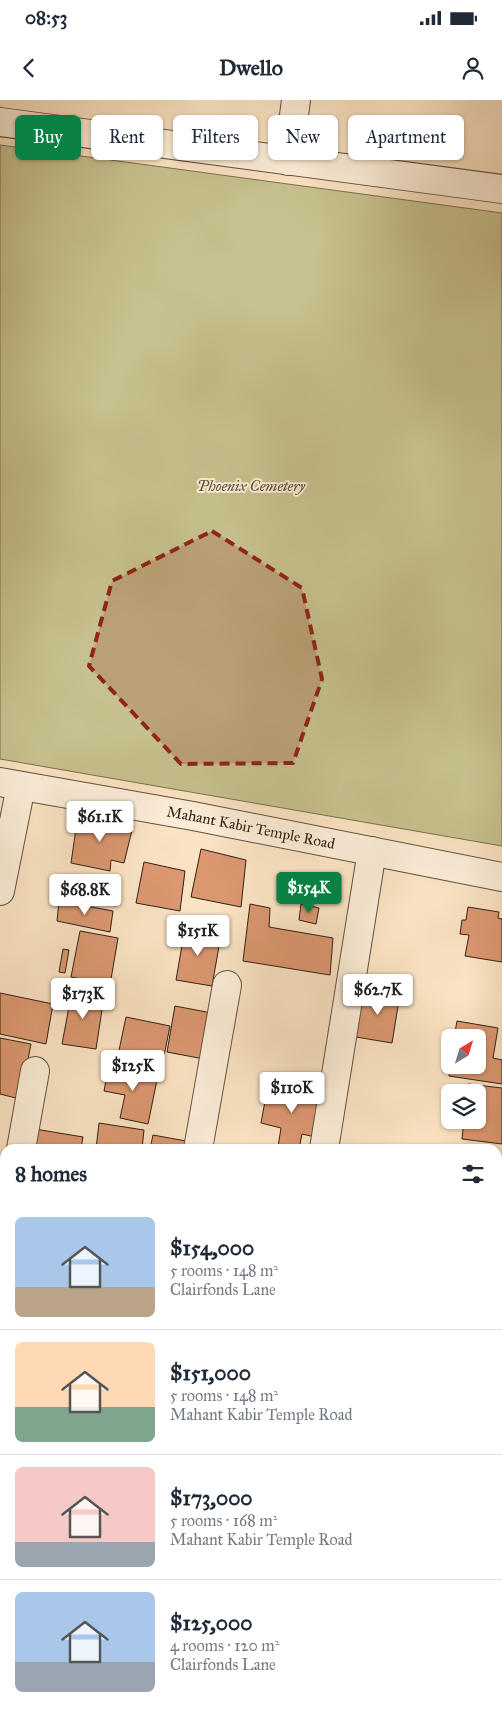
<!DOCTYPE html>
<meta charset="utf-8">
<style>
:root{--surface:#fff;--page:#f2f2f3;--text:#1f2937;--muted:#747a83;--line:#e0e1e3;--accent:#0b8043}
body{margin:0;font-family:"IM FELL Great Primer",serif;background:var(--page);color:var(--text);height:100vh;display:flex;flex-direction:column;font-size:19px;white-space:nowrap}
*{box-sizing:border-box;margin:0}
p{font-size:16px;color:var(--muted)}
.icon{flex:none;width:28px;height:28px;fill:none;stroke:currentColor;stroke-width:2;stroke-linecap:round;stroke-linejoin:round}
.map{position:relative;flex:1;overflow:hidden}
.drawer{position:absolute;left:0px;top:1044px;width:502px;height:571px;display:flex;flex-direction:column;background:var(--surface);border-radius:15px 15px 0 0;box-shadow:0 1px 4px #0004}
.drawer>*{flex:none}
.top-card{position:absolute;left:15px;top:15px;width:472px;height:45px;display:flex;gap:10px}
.needle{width:32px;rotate:38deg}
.tools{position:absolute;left:441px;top:929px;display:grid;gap:10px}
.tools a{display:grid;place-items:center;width:45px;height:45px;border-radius:8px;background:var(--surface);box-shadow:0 1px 4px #0004;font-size:25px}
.price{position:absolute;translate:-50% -42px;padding:0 11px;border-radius:5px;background:#fff;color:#222;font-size:16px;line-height:32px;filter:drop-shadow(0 1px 2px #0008)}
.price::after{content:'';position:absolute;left:50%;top:30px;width:15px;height:11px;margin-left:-8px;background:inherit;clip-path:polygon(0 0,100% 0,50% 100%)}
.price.selected{background:var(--accent);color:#fff}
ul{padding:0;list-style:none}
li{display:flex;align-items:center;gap:15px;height:125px;padding:0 15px}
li+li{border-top:1px solid var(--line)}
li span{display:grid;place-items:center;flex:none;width:140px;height:100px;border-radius:8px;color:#555}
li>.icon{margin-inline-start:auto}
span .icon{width:60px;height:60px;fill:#fffc;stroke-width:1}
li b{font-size:21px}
h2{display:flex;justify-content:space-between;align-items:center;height:60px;padding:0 15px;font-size:21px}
.pill{padding:0 18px;border-radius:8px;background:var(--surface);box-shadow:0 1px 4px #0004;font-size:18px;line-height:45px}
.pill.selected{background:var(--accent);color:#fff}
.status{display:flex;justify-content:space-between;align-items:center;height:35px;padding:0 25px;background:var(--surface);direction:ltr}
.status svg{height:14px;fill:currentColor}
header{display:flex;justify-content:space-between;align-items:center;height:65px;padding:0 15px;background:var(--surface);font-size:22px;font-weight:700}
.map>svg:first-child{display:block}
</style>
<div class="status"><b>08:53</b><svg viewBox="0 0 49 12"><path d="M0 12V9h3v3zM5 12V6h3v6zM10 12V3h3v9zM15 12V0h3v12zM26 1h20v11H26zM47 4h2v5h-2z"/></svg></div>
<header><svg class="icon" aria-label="back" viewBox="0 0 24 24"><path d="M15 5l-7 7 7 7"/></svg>Dwello<svg class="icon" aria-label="person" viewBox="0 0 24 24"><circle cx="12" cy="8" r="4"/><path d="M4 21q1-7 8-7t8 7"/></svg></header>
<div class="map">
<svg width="502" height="1614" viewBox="0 0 502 1614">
<rect width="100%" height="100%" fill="#fae3c3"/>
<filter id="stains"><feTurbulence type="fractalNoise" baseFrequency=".004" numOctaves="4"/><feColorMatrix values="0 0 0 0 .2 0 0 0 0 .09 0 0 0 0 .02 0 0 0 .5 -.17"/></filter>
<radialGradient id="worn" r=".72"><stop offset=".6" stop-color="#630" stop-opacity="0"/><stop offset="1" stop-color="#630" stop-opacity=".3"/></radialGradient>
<!-- green -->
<polygon fill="#c6c18e" stroke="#7c7052" points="0,45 502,113 502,746 0,659"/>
<!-- building -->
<g fill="#db9770" stroke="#322015">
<polygon points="78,715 133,726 124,763 111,760 110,771 71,763"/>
<polygon points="201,749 246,760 241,807 191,797"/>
<polygon points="144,762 185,771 180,811 136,803"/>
<polygon points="88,775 115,779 115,783 119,785 116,806 85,800"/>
<polygon points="59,801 113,811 110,832 57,821"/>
<polygon points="250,804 270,808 269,827 333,838 330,875 243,861"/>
<polygon points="301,804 319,808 316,824 299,820"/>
<polygon points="468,807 499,812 498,818 502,819 502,862 465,856 469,835 460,834 462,820 466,820"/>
<polygon points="185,828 221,835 212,886 176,880"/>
<polygon points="80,831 118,838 110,885 71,877"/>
<polygon points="63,849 69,850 65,873 59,872"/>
<polygon points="362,890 400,894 392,943 356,937"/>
<polygon points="72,891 104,897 96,949 62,944"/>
<polygon points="0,893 53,904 46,944 0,934"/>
<polygon points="175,906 217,914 209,960 167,952"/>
<polygon points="126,917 170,926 163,961 145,957 143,965 117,960"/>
<polygon points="457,921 498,928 493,958 502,960 502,984 449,976 450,965 478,965 478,938 454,938"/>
<polygon points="0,938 31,944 20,999 0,994"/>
<polygon points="109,964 158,975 148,1024 120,1018 125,995 104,991"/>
<polygon points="468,984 502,988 502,1044 462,1039 464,1020 478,1020 478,992 467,992"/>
<polygon points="268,985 323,996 315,1037 302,1034 299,1049 278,1047 281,1028 261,1023"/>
<polygon points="99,1023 144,1030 142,1049 96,1049"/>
<polygon points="35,1029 83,1037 81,1049 32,1049"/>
<polygon points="153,1035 197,1043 196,1049 150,1049"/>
<polygon points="0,1065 5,1066 5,1089 0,1114"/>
<polygon points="498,1076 502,1076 502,1110 498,1109"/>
<polygon points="498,1117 502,1118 502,1158 498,1158"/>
<rect x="498" y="1167" width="4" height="83"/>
<polygon points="0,1212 5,1213 5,1240 0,1239"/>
<polygon points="0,1262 5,1263 5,1316 0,1315"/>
<polygon points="498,1294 502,1295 502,1328 499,1348 498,1348"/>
<polygon points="498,1354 502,1355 502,1389 498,1389"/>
<polygon points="498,1413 502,1414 502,1457 498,1456"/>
<polygon points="5,1448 5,1471 1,1470"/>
<polygon points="498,1467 502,1467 502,1513 498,1512"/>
<polygon points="3,1503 5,1503 5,1544 0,1543 0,1524"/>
<polygon points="0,1558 5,1558 5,1610 31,1610 30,1614 0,1611"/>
<polygon points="498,1586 502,1587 502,1614 476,1614 477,1610 498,1610"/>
<polygon points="101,1610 134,1610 133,1614 100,1614"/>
<polygon points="148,1610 196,1610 195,1614 147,1614"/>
<polygon points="220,1610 256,1610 255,1614 219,1614"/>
<polygon points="263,1610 305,1610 304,1614 263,1614"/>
<polygon points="352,1610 379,1610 379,1614"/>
<polygon points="417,1610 469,1610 469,1614 445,1614"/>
</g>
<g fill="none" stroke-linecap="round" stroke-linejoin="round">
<!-- minor casing -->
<g stroke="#645140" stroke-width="30">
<g id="minor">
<polyline points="0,22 502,89"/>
<polyline points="288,61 296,0"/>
<path id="s1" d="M0,682L193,716L502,777"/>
<polyline points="0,791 21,686"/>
<polyline points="21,1049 35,971"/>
<polyline points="198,1049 227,885"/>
<polyline points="324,1049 372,751"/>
<polyline points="0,1174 5,1145"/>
<polyline points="0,1200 5,1201"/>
<polyline points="498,1278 502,1279"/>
</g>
</g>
<!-- minor -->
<use href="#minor" stroke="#fcedd8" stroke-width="28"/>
</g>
<!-- marked area -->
<path fill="#8f2418" fill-opacity="0.2" stroke="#8f2418" stroke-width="4" stroke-dasharray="10 6" stroke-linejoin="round" d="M212,431L302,488L322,579L293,663L181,664L89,566L112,481Z"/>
<g text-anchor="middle" stroke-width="4" stroke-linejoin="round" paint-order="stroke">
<!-- park labels -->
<g font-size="15" font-style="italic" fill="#5e5039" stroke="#fcedd8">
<text x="251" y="391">Phoenix Cemetery</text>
</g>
<!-- street labels -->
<g font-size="15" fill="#322015" stroke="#fcedd8">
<text dy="5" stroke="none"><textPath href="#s1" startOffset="255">Mahant Kabir Temple Road</textPath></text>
</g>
</g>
<rect width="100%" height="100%" filter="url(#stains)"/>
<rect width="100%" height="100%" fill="url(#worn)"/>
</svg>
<div class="tools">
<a><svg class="needle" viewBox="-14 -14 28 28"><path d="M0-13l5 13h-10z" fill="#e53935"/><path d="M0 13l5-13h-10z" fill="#747a83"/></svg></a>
<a><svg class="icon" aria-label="layers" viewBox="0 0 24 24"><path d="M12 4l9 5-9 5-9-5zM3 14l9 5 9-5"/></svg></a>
</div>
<b class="price" style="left:100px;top:743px">$61.1K</b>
<b class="price selected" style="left:309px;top:814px">$154K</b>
<b class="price" style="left:85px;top:816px">$68.8K</b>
<b class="price" style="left:198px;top:857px">$151K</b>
<b class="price" style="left:378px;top:916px">$62.7K</b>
<b class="price" style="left:83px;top:920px">$173K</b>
<b class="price" style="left:133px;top:992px">$125K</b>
<b class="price" style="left:292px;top:1014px">$110K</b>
<div class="top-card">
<a class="pill selected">Buy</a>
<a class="pill">Rent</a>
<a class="pill">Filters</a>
<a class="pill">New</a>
<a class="pill">Apartment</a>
</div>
<section class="drawer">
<h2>8 homes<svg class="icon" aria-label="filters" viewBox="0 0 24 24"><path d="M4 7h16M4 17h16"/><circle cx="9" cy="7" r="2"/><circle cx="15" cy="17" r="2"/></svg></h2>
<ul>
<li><span style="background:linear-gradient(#a9c7e8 70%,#b9a48a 0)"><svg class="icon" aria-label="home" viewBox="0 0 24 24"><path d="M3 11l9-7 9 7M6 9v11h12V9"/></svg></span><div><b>$154,000</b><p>5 rooms · 148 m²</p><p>Clairfonds Lane</p></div></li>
<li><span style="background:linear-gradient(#ffd9b3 65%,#7fa58c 0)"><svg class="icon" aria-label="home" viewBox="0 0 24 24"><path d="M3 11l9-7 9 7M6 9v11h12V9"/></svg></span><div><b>$151,000</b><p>5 rooms · 148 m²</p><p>Mahant Kabir Temple Road</p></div></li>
<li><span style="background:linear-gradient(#f6c9c9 75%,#9aa5b1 0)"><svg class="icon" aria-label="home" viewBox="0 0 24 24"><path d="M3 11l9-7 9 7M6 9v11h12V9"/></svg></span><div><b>$173,000</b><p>5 rooms · 168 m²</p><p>Mahant Kabir Temple Road</p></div></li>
<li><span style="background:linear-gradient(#a9c7e8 70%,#9aa5b1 0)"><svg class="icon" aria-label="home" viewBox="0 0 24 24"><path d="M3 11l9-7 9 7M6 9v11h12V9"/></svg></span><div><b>$125,000</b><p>4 rooms · 120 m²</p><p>Clairfonds Lane</p></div></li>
</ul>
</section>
</div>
